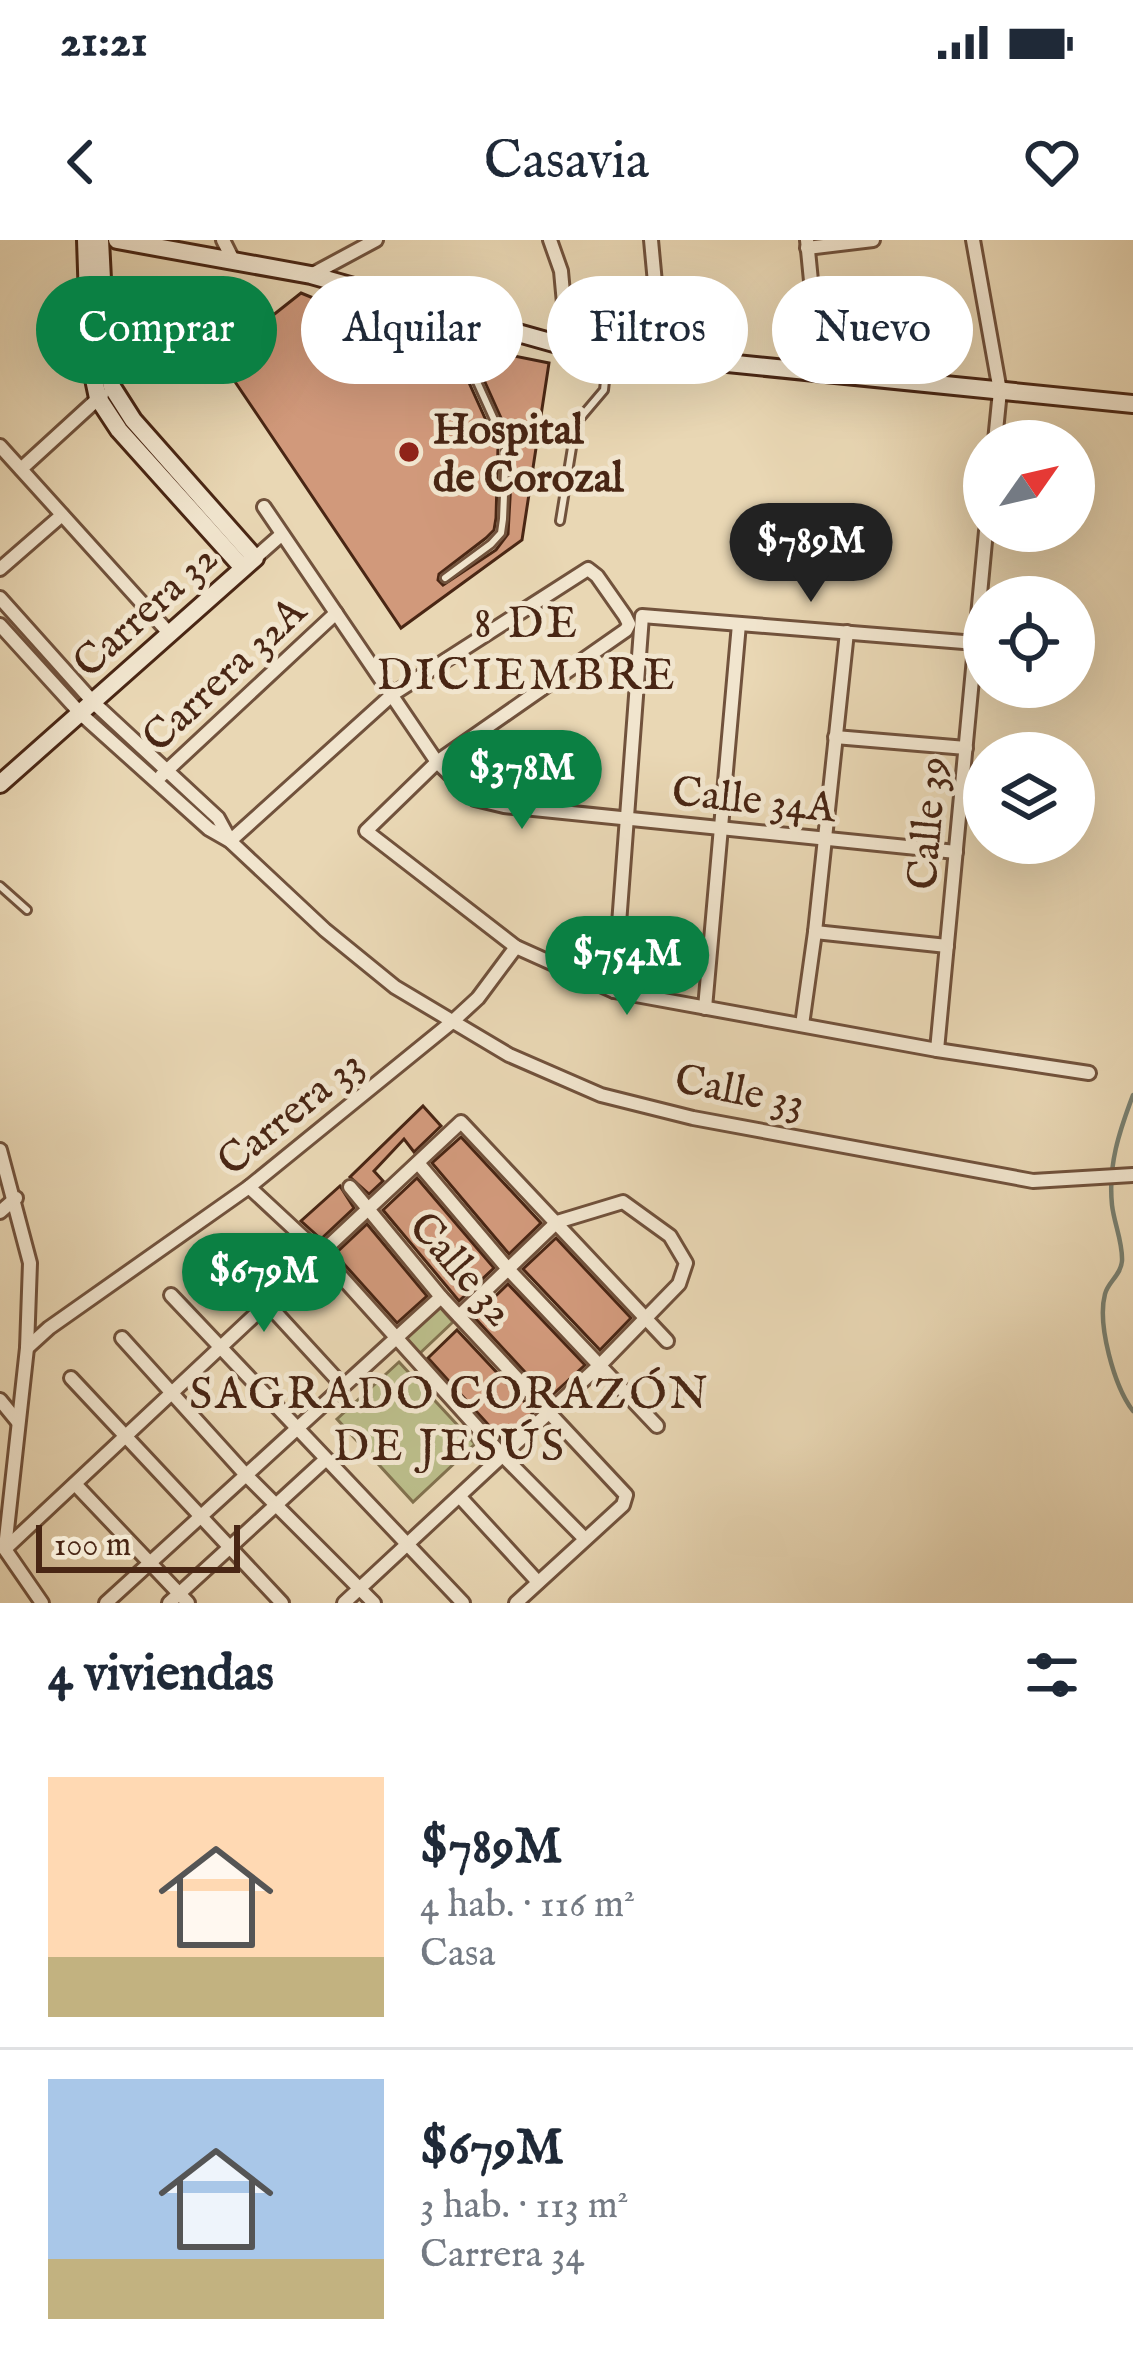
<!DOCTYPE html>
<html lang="es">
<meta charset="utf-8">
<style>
:root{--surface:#fff;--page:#f6f6f7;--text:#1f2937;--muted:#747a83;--line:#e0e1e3;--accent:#0b8043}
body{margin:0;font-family:"IM FELL English",serif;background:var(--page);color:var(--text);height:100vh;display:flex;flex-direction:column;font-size:45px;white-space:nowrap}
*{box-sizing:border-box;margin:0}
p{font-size:39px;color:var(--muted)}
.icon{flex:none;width:66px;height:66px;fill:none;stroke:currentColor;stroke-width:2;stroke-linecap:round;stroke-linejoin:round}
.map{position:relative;height:1363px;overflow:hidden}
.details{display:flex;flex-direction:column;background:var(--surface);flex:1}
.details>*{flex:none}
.top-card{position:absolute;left:36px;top:36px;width:1062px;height:108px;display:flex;gap:24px}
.needle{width:78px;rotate:56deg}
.tools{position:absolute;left:963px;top:180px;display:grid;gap:24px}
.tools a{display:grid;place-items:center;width:132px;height:132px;border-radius:50%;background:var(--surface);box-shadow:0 12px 48px #0002;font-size:60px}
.scale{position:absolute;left:36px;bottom:30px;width:204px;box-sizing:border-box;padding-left:12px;border:6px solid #492614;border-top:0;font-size:33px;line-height:42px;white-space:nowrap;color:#492614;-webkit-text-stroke:9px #f1e5ce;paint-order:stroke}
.price{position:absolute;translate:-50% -102px;padding:0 27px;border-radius:42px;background:var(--accent);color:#fff;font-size:39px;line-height:78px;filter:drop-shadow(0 3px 6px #0008)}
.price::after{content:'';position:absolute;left:50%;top:72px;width:36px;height:27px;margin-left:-18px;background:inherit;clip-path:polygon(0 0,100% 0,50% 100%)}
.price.on{background:#222;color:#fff}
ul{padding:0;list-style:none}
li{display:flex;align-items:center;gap:36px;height:300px;padding:0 48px}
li+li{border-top:3px solid var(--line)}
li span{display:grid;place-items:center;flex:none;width:336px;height:240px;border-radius:0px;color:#555}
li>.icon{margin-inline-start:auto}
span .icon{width:144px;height:144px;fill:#fffc;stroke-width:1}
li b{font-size:51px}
h2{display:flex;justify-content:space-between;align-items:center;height:144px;padding:0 48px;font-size:51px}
.chip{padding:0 42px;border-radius:54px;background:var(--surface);box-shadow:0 12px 48px #0002;font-size:42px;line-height:108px}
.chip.on{background:var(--accent);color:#fff}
.status{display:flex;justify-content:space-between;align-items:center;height:84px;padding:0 60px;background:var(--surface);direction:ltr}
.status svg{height:33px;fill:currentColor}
header{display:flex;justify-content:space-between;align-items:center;height:156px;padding:0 48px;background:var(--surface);font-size:54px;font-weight:600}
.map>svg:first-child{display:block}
</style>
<div class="status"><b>21:21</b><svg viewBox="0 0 49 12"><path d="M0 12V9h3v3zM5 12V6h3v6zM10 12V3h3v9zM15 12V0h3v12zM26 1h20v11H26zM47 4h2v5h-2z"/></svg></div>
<header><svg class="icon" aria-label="back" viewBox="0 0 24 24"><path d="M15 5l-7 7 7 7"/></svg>Casavia<svg class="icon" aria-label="heart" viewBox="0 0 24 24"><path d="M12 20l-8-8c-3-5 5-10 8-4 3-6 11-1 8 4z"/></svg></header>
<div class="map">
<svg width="1133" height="1363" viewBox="0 0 1133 1363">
<rect width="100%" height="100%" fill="#e9d7b4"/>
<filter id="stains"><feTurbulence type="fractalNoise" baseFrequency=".00167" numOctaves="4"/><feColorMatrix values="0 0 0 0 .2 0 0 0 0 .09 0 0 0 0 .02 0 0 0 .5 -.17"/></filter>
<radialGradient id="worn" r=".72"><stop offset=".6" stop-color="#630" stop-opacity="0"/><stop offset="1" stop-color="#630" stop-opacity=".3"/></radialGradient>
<!-- green -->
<g fill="#bbbd8a" stroke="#82724f" stroke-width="3">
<polygon points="439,1066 453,1082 417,1116 401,1101"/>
<polygon points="399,1122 475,1204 413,1262 337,1179"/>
</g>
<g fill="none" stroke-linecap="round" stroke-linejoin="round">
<!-- stream -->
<path stroke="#787f70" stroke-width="4.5" d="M1133,855C1119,892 1108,925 1112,965C1114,983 1123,1003 1122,1021C1121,1035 1108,1042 1105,1054C1097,1084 1114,1146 1133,1171"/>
</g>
<!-- building -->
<g fill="#d1997b" stroke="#492614" stroke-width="3">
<polygon points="301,53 382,86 464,106 466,136 498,207 496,278 494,290 486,298 439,334 438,340 443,345 496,310 508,294 513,205 480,131 480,109 549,123 522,300 401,388 219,118"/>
<polygon points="423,866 441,886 414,912 404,899 374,931 383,941 369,954 350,937"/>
<polygon points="461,897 541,983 509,1014 432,923"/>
<polygon points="417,938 494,1028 459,1061 383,970"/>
<polygon points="340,946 354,968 321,999 301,981"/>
<polygon points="367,984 427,1056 397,1083 335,1014"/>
<polygon points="556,998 631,1078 600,1110 523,1029"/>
<polygon points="508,1044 585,1125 549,1158 474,1077"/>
<polygon points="457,1090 534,1172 503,1201 428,1118"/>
</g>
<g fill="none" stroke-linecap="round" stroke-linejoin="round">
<!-- lane casing -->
<g stroke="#71523c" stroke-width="12">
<g id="lane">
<polyline points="560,281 576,183 604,150 608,113"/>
<polyline points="445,338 491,304 501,293 503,279 506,206 473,133 471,84"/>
<polyline points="0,646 27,670"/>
</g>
</g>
<!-- street casing -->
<g stroke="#71523c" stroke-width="18">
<g id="street">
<polyline points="223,0 233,20"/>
<polyline points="550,0 561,31 568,107"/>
<polyline points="651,0 662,118"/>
<polyline points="807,0 820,133"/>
<polyline points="973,0 1000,151 995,201"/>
<polyline points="807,8 873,0"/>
<polyline points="311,35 376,0"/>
<polyline points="0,206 169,393"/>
<polyline points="21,229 102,155"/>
<polyline points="264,267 437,522 475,559 504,566 956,612"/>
<polyline points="255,318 281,295"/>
<polyline points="0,329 62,275"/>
<polyline points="0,358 94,463 218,578 230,600"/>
<polyline points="0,385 81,474 209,589 230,601 325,690 395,747 509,815 601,855 693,878 1033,941 1133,935"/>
<polyline points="835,497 966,508"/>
<polyline points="161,536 336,373"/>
<polyline points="230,601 393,454 588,329 597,336 625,376 629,384 626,390 437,522 366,591 516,707 614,751 937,810 1089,833"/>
<polyline points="815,692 947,706"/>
<polyline points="614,751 642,376 976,403"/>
<polyline points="705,768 739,384"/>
<polyline points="802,785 815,692 847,392"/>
<polyline points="937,810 986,291"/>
<polyline points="0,910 30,1023 27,1108 5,1308"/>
<polyline points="418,923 508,1029 657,1186"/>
<polyline points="249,947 320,1013 503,1216 585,1299"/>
<polyline points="350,947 441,1057 626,1255 623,1265 516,1363"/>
<polyline points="0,972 16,958"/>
<polyline points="219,1011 343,1146"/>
<polyline points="171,1055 463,1363"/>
<polyline points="122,1098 246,1235 374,1363"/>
<polyline points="27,1108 49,1088 249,947 452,782 478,758 516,707"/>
<polyline points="71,1138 282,1363"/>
<polyline points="0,1160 18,1182"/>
<polyline points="75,1244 188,1363"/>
<polyline points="460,1257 538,1342"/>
<polyline points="2,1305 42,1363"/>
<polyline points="5,1309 461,882 667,1101"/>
<polyline points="106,1363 441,1057"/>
<polyline points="169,1363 325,1220"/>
<polyline points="344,1363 601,1124 679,1044 686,1023 670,996 623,962 557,982 459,1076"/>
</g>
</g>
<!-- secondary casing -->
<g stroke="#492614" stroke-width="22">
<g id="secondary">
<polyline points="86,0 90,120 98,158 119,190 243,328"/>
<polyline points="117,0 311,35 568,107 1133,164"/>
<polyline points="0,544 255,318 133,180 112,147 106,118 100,0"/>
</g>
</g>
<!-- lane -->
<use href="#lane" stroke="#f1e5ce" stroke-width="6"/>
<!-- street -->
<use href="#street" stroke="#f1e5ce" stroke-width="12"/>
<!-- secondary -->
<use href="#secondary" stroke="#f1e5ce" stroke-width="16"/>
</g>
<!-- markers -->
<circle fill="#8f2418" stroke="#f1e5ce" stroke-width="4.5" cx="409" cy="212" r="12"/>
<g text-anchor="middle" stroke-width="10" stroke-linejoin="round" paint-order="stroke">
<!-- poi labels -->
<g font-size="42" font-weight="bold" fill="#492614" stroke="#f1e5ce" text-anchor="start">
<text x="433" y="203">Hospital<tspan x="433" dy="48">de Corozal</tspan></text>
</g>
<!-- street labels -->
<g font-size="42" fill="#492614" stroke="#f1e5ce">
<text transform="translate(144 369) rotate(-42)" y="15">Carrera 32</text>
<text transform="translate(223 433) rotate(-43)" y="15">Carrera 32A</text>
<text transform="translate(754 558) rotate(6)" y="15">Calle 34A</text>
<text transform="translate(926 583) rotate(-85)" y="15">Calle 39</text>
<text transform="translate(740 849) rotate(11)" y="15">Calle 33</text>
<text transform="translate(289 871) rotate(-39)" y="15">Carrera 33</text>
<text transform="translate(463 1028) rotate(49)" y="15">Calle 32</text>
</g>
<!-- neighbourhood labels -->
<g font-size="45" letter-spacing="3" fill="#492614" stroke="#f1e5ce">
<text x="527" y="397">8 DE<tspan x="527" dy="52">DICIEMBRE</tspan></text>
<text x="450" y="1168">SAGRADO CORAZÓN<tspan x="450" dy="52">DE JESÚS</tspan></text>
</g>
</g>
<rect width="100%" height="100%" filter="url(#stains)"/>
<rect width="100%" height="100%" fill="url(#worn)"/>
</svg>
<div class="tools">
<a><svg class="needle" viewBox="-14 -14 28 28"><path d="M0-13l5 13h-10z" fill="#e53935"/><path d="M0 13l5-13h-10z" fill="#747a83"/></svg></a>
<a><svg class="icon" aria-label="locate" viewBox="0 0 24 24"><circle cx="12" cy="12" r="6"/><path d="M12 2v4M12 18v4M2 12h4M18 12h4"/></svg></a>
<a><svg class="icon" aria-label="layers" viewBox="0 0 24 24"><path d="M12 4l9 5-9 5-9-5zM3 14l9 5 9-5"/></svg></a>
</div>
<div class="scale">100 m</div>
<b class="price on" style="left:811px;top:365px">$789M</b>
<b class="price" style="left:522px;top:592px">$378M</b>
<b class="price" style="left:627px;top:778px">$754M</b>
<b class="price" style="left:264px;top:1095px">$679M</b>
<div class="top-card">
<a class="chip on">Comprar</a>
<a class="chip">Alquilar</a>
<a class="chip">Filtros</a>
<a class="chip">Nuevo</a>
</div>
</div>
<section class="details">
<h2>4 viviendas<svg class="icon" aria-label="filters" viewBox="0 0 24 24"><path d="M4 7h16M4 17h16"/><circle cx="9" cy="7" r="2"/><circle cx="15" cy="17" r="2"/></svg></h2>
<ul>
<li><span style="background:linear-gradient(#ffd9b3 75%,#c2b280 0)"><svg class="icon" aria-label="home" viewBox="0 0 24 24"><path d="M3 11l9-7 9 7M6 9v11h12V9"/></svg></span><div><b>$789M</b><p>4 hab. · 116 m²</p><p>Casa</p></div></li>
<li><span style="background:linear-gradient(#a9c7e8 75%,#c2b280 0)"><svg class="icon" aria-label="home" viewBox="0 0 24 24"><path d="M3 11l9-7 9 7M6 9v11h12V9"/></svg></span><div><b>$679M</b><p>3 hab. · 113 m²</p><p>Carrera 34</p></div></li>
</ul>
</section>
